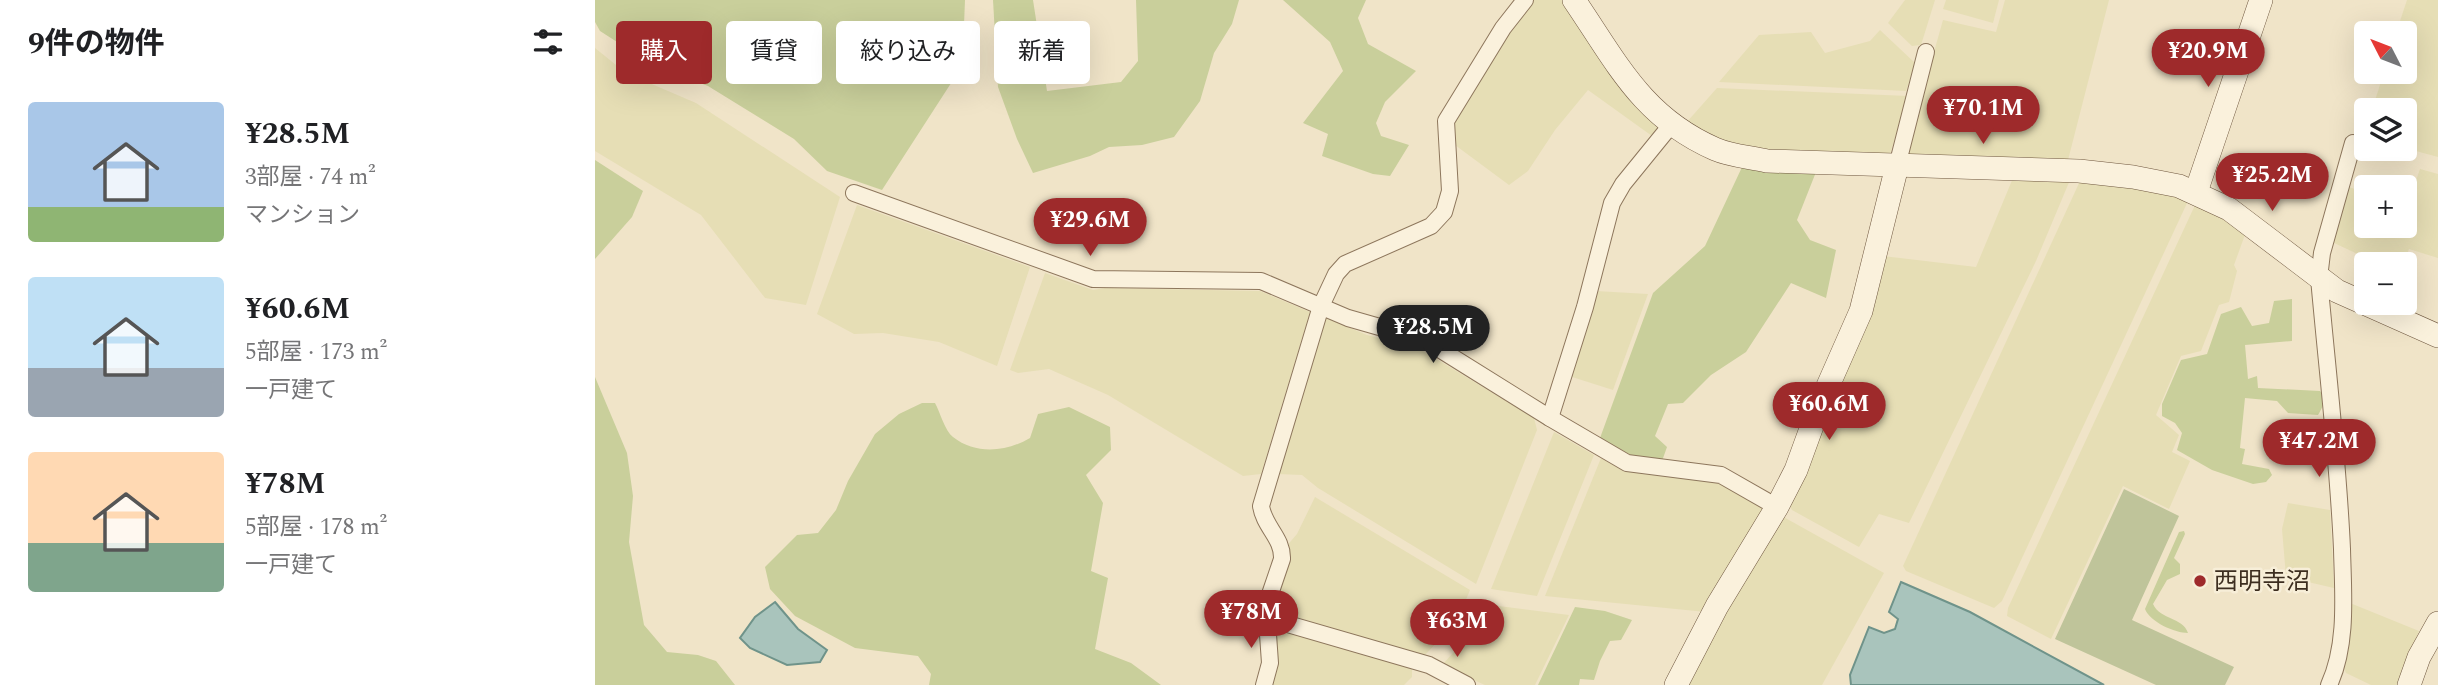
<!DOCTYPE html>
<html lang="ja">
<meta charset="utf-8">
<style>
:root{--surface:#fff;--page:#f2f2f2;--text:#202124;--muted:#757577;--accent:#9e2a2b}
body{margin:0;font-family:Spectral,"Noto Sans JP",serif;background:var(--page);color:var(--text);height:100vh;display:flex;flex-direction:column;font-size:26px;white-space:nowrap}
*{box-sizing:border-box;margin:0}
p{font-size:23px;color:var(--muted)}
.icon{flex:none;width:38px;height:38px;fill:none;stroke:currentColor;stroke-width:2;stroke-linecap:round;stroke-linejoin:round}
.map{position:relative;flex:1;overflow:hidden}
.side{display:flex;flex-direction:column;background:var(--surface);width:595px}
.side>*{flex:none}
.top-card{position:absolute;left:21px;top:21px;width:665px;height:63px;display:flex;gap:14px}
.needle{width:46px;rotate:312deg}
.buttons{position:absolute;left:1759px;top:21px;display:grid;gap:14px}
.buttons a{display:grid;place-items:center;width:63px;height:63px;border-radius:7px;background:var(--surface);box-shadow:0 7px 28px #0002;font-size:35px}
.price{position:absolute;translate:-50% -60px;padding:0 16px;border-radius:24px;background:var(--accent);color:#fff;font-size:23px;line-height:46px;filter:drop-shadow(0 2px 4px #0008)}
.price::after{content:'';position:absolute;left:50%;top:42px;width:21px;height:16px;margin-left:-10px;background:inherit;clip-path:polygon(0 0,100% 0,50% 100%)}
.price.active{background:#222;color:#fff}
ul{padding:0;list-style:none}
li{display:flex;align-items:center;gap:21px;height:175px;padding:0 28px}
li span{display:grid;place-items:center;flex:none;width:196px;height:140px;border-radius:7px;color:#555}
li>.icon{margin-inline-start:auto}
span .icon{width:84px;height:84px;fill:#fffc;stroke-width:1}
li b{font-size:30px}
h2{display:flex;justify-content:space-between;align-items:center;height:84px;padding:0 28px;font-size:30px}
.pill{padding:0 24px;border-radius:7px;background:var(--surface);box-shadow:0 7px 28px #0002;font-size:24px;line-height:63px}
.pill.active{background:var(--accent);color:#fff}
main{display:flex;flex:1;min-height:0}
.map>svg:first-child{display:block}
</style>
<main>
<section class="side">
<h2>9件の物件<svg class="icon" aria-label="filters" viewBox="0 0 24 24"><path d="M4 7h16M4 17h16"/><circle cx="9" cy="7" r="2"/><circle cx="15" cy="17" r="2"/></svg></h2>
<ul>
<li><span style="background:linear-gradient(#a9c7e8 75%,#8fb573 0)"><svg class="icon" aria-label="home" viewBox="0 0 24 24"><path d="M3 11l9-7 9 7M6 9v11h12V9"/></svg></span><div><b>¥28.5M</b><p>3部屋 · 74 m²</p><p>マンション</p></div></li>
<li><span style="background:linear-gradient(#bfe0f5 65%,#9aa5b1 0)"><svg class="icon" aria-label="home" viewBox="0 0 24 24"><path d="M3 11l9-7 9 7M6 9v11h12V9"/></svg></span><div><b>¥60.6M</b><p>5部屋 · 173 m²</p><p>一戸建て</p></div></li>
<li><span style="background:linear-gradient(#ffd9b3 65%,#7fa58c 0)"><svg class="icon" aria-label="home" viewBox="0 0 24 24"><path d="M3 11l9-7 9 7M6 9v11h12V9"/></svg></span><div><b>¥78M</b><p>5部屋 · 178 m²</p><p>一戸建て</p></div></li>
</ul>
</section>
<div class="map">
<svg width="1843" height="685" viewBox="0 0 1843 685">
<rect width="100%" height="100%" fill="#f0e4c8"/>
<!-- farmland -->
<g fill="#e6deb5">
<polygon points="936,0 971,0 1066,125 1057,136 993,90 960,130 933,171 914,185 860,145 859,120 914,28"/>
<polygon points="1310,0 1340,0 1326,45 1317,46 1293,23"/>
<polygon points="1351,0 1404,0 1398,23 1348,9"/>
<polygon points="1410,0 1514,0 1472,164 1309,158 1348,20 1401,32"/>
<polygon points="1812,0 1843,0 1843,157 1810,148 1810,110 1777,110 1789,72 1810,72 1810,33 1801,33"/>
<polygon points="1285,30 1320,63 1311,91 1124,82 1164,35 1216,32 1230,53 1275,41"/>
<polygon points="0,48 31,73 101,103 245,197 211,305 170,298 106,215 0,151"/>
<polygon points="1122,88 1313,96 1294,157 1142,148 1091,123"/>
<polygon points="1825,169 1843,174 1843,258 1814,249 1808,264 1784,264 1737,242 1752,186 1771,194 1771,226 1810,226 1810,212"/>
<polygon points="1418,178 1475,180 1441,261 1314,523 1284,514 1264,547 1197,510 1194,505 1288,256 1381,267"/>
<polygon points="1485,181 1565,191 1593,201 1407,601 1399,608 1311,571 1308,566"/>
<polygon points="1601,203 1624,214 1651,232 1639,265 1642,271 1634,302 1624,305 1606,351 1586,356 1561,415 1584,435 1577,452 1595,461 1574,509 1528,486 1456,639 1412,616 1413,608"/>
<polygon points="262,205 435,267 402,366 344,342 288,333 259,334 222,314"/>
<polygon points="450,273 498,290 510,288 665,291 715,312 666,474 648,476 513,395 454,369 423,373 415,370"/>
<polygon points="1001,291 1053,294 1018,390 974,376"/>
<polygon points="729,317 772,335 825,349 939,418 942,430 881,584 723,488 707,475 682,474"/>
<polygon points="959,432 999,455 942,596 896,589"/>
<polygon points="1006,458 1028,471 1124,483 1171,510 1111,612 950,596"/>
<polygon points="720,497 875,590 862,621 829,656 823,658 678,609 690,548 702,534"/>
<polygon points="1693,503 1735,510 1739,588 1691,577 1687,529"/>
<polygon points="1185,515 1289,573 1227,685 1089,685"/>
<polygon points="1755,603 1824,631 1802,685 1776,685 1751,673 1748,666"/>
<polygon points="896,605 974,615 940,685 890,685 846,666 881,628 889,612"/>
<polygon points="681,627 817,669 817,677 809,685 676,685 682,660"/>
</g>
<!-- green -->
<g fill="#c9cf9b">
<polygon points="0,0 370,0 369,25 360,77 287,190 232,171 199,139 113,86 75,72 47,58 5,31 0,22"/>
<polygon points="398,0 438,0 452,91 526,82 543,61 541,0 644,0 637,24 619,53 605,101 579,137 547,145 514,147 495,156 438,173 422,139 403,87"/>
<polygon points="688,0 771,0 763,18 773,44 821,71 790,102 781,123 786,136 814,145 795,176 778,174 727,156 733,134 708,123 748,71 735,42"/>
<polygon points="0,160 48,191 37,217 0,259"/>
<polygon points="1148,165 1221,172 1202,220 1215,240 1241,250 1231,298 1196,283 1151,352 1116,375 1088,403 1073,404 1060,436 1072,447 1067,461 1043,459 1005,438 1058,293 1110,246"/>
<path d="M1697,299V341L1650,345L1653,379L1662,376L1663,388L1725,391C1732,399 1728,407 1723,415L1693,413L1682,401L1650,398L1645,448L1650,449L1647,464L1674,469L1677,475L1671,482L1658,484L1617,470L1582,450L1587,433L1580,423L1567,416V404L1586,360L1612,354L1626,314L1646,307L1657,326L1674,323L1679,301Z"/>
<polygon points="0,377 32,453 38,496 34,542 49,625 72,652 103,655 121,661 140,685 0,685"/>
<path d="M327,403H340C345,412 350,431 358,437C381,455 411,452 435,438L443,414L474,407L515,427L516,450L491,475L508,503L496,571L513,578L500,649L536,663L566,685H334L336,674L323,656L260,648L200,616L175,589L170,567L202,535L223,533L241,510L253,481L280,434L304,414Z"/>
<path d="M1589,531L1590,534L1579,558L1585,564V574L1572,580L1558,604C1565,620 1588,617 1593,633C1580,633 1555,622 1550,609L1584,532Z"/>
<polygon points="980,607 1010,611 1037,620 1026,640 1015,641 1005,661 999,680 985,679 984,685 943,685"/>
</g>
<!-- cemetery -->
<polygon fill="#bfc49a" points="1529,489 1584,516 1537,620 1639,667 1630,685 1561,685 1460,639"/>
<!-- water -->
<g fill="#a9c4bc" stroke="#6f938a" stroke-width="2">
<polygon points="1306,582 1375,612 1509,685 1256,685 1255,675 1274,627 1289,633 1300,629 1303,619 1294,612"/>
<polygon points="180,602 203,629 232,650 225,662 192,665 155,648 145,638 160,617"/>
</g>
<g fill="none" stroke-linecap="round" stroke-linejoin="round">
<!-- street casing -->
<g stroke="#8d765c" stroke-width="18">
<g id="street">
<polyline points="1302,166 1331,52"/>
<polyline points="259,193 498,279 666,281 753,318 830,340 955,418 1032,463 1126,475 1182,507"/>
<polyline points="955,418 990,307 1017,203 1028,184 1076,125"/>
<polyline points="672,618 834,665 872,685"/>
<path d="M669,685L675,663L671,606L687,559C688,538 669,527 666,506L726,306L741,274L750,264L836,226L849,212L855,191L851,121L908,28L930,0"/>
<path d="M1734,685C1753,644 1748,593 1747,549C1743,458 1732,368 1724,278L1727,253L1758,143"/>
</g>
</g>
<!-- secondary casing -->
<g stroke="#6f573f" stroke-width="24">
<g id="secondary">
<path d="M979,0C1022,63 1047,117 1120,149C1136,156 1155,157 1172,161L1484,171L1538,177L1584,186L1634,209L1742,291L1843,336"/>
<polyline points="1601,192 1666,0"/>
<polyline points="1081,685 1122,606 1182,507 1201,470 1225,404 1266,311 1302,166"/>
<polyline points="1814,685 1824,657 1843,623"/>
</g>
</g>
<!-- street -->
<use href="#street" stroke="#faf1dc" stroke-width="16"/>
<!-- secondary -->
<use href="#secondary" stroke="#faf1dc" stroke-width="23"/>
</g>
<!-- markers -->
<circle fill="#9e2a2b" stroke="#f7eed8" stroke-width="2.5" cx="1605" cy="581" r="7"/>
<g text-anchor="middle" stroke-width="5" stroke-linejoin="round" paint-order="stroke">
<!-- poi labels -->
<g font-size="24" fill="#3d2e20" stroke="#f7eed8" text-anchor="start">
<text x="1619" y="589">西明寺沼</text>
</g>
</g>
</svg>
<div class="buttons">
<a><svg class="needle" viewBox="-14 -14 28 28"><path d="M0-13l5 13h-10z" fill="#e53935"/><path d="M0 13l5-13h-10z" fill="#757577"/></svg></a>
<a><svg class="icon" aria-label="layers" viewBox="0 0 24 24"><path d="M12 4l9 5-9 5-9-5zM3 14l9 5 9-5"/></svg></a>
<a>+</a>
<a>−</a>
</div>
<b class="price" style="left:1613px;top:89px">¥20.9M</b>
<b class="price" style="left:1388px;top:146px">¥70.1M</b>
<b class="price" style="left:1677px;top:213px">¥25.2M</b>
<b class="price" style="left:495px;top:258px">¥29.6M</b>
<b class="price active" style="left:838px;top:365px">¥28.5M</b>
<b class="price" style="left:1234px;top:442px">¥60.6M</b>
<b class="price" style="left:1724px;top:479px">¥47.2M</b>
<b class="price" style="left:656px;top:650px">¥78M</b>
<b class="price" style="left:862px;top:659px">¥63M</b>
<div class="top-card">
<a class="pill active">購入</a>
<a class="pill">賃貸</a>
<a class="pill">絞り込み</a>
<a class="pill">新着</a>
</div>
</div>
</main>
